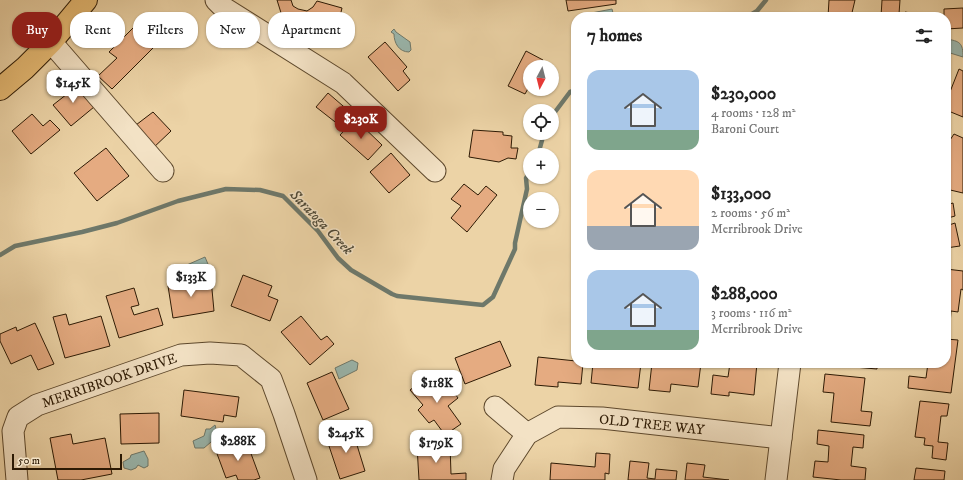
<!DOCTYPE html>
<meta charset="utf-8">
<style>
:root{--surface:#fff;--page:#f2f2f2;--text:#222;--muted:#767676;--accent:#8f2418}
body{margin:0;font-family:"IM FELL DW Pica",serif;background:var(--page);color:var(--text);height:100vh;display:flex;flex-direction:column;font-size:15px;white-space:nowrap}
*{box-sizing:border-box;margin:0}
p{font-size:13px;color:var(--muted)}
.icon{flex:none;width:22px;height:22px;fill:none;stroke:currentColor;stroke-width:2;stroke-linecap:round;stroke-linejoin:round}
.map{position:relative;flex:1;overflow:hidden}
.drawer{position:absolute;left:571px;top:12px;width:380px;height:356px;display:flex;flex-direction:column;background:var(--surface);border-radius:16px;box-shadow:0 1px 3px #0004}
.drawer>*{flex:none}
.guide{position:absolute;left:12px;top:12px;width:380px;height:36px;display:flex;gap:8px}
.needle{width:26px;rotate:187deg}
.controls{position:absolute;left:523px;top:60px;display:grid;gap:8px}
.controls a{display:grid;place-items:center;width:36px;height:36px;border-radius:50%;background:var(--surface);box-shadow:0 1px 3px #0004;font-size:20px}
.scale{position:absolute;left:12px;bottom:10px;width:110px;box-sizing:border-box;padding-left:4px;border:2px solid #2d1a04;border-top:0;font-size:11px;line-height:14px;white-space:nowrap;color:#2d1a04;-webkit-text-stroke:3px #f3e2c5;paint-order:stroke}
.price{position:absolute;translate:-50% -34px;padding:0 9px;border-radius:8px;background:#fff;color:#222;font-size:13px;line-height:26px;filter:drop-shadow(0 1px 2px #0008)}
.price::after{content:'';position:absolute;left:50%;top:24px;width:12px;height:9px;margin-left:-6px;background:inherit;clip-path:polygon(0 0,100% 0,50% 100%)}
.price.active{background:var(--accent);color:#fff}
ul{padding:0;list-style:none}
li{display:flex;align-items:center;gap:12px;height:100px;padding:0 16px}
li span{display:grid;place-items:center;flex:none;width:112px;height:80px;border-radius:12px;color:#555}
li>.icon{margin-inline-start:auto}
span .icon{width:48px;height:48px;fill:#fffc;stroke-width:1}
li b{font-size:17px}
h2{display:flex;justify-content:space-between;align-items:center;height:48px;padding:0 16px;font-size:17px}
.tag{padding:0 14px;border-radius:16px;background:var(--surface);box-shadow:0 1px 3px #0004;font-size:14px;line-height:36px}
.tag.active{background:var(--accent);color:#fff}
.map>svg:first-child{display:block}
</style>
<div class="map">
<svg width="963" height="480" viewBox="0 0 963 480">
<rect width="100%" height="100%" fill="#ecd3a6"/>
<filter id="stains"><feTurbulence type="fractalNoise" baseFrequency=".005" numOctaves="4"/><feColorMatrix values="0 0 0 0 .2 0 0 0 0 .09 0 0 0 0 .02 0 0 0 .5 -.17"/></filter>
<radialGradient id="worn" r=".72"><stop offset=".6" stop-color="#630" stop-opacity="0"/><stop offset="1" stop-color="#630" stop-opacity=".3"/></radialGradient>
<!-- water -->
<g fill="#9ab7ae" stroke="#6e786a">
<polygon points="612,9 614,17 580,17 581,15"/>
<path d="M394,29L396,32L410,42L411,50L409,52C399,52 394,43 394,34L391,32Z"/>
<path d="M946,39C960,41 963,43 963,57L947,52Z"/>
<polygon points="205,257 210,269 191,276 190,280 185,282 180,270 180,268"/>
<polygon points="352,360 358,363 357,370 339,379 335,368"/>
<polygon points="215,425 218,436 204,448 195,448 193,441 204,436 206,429 210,429"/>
<polygon points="144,451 148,459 148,466 144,468 138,465 136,468 131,470 124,468 123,462 130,458 131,455"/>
</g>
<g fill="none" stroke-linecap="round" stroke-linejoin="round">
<!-- stream -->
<g stroke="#6e786a" stroke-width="4.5">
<polyline points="747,17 757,11 766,0"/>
<polyline points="552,116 570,92 576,90"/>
<polyline points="538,155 544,133"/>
<polyline points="0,255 15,246 82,232 117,223 178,201 226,189 260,190 283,196 318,231 338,258 351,270 392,294 397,296 483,305 493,297 515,249 515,243 527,189 526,178 530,171"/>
</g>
</g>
<!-- building -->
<g fill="#e5ab81" stroke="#2d1a04">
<polygon points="277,0 291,0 293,6 298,9 307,11 313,7 317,1 342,8 337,29 312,23 304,29 292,26 290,17 282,16"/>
<polygon points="566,0 616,0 616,4 568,11"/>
<polygon points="829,0 855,0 851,17 828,17"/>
<polygon points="882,0 900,0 899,14 904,15 905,12 933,17 881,17"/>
<polygon points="963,8 963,28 946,29 946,17 944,17 944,9"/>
<polygon points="139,22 159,42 112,89 98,76 117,58 109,52"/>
<polygon points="385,42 407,67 403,71 410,80 398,91 368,57"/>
<polygon points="526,51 543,60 539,67 530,67 530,85 525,94 508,86"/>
<polygon points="959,69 963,71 963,117 946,110 946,102"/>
<polygon points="73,81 94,107 71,126 53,105 67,94 63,88"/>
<polygon points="328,93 350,112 339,125 316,107"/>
<polygon points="153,112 171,131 151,150 132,128"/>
<polygon points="32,114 43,126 50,120 60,130 31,154 12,131"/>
<polygon points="355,119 382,145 368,160 340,135"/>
<polygon points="473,130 503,132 503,135 512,136 511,148 518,148 516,159 508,158 499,162 469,157"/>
<polygon points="954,134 963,138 963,193 946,189 946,137 950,140"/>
<polygon points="106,148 129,176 97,201 74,173"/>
<polygon points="391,153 410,175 389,193 370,172"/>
<polygon points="464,184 478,195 486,186 497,195 467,232 451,218 461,206 451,199"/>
<polygon points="953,203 955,216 948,218 949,225 955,223 960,246 946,248 946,205"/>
<polygon points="946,269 963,271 963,290 961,289 958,312 951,311 950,325 946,325"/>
<polygon points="243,275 272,286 268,296 278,300 270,321 231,306"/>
<polygon points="211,279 214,311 173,318 168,286"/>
<polygon points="134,288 139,305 131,307 134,315 158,308 163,325 119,338 106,296"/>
<polygon points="66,314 69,325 101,316 110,346 65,358 53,317"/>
<polygon points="301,316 321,340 327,336 334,344 310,365 281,332"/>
<polygon points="35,323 54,364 38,370 31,355 11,364 0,341 0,334 16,327 17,331"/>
<polygon points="946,339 958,340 951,393 908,388 909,376 926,378 928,363 946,363"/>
<polygon points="500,341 511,366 465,384 455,358"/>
<polygon points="538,357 576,361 576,363 583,363 581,384 558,382 558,387 535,385"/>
<polygon points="593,363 641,363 638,388 591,383"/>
<polygon points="652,363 701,363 698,387 671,384 670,392 649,390"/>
<polygon points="730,363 757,363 754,395 729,392 729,396 711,394 713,375 728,377"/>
<polygon points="843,363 877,363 877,369 842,366"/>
<polygon points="332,372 349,409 323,420 307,383"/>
<polygon points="430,374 441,389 448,384 458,398 448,406 461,424 445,435 434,420 429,423 418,410 423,405 410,390"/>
<polygon points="825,374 865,378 861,411 872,412 870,426 831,422 834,393 823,392"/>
<polygon points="184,390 239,397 236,417 224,415 223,422 181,416"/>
<polygon points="920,401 949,404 947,416 941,416 938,442 948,443 946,460 932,458 933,446 924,445 925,438 915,437"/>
<polygon points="159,413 159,443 121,444 120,414"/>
<polygon points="352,429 365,471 340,479 326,437"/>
<polygon points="818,430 864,435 863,448 853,447 851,466 866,468 865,480 841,480 813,477 815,461 828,462 829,446 817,444"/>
<polygon points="71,434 73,444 105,438 112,474 81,480 58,480 50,438"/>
<polygon points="246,440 260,478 254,480 238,480 236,475 226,478 216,451"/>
<polygon points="450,445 451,474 466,473 466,480 419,480 417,446"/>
<polygon points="596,453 610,454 609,474 605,473 605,480 550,480 551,463 595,467"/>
<polygon points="630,461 649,463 647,478 655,479 656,469 677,471 676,480 628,480"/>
<polygon points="687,463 705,465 703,477 729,480 685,480"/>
<polygon points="916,468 945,471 944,480 914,480"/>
</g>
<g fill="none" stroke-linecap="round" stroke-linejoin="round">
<!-- minor casing -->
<g stroke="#5d482c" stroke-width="23">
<g id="minor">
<polyline points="216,0 224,8 343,83 435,171"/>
<polyline points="51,42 163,171"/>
<polyline points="495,407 527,434"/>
<polyline points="17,480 13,431 18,417 37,405 181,355 210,353 241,355 271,379 284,414 306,480"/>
<polyline points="502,480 504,469 527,434 558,417 602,418 781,438"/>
<polyline points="776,480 790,363"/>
</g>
</g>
<!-- major casing -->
<g stroke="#2d1a04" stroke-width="24">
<polyline id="major" points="0,89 25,68 51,42 86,0"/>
</g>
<!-- minor -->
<use href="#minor" stroke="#f3e2c5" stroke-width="21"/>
<!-- major -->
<use href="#major" stroke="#e6ba73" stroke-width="22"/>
</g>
<g text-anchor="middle" stroke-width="3" stroke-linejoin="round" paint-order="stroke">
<!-- street labels -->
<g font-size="14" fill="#2d1a04" stroke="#f3e2c5">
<text transform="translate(109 380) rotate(-19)" y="5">MERRIBROOK DRIVE</text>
<text transform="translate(652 424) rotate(6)" y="5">OLD TREE WAY</text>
</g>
<!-- water labels -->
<g font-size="15" font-style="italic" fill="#4e4937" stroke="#f3e2c5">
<text transform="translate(322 222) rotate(46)" y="5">Saratoga Creek</text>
</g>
</g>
<rect width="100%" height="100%" filter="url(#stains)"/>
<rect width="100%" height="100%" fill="url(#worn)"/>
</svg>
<div class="controls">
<a><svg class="needle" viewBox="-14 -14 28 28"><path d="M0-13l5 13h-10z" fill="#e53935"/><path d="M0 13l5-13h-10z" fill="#767676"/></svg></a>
<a><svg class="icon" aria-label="locate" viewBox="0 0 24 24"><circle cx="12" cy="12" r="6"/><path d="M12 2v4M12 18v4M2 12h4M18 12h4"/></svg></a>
<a>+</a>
<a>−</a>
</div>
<div class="scale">50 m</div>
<b class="price" style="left:73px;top:104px">$145K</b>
<b class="price active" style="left:361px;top:140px">$230K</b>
<b class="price" style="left:191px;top:298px">$133K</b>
<b class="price" style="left:437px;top:404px">$118K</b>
<b class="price" style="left:346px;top:454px">$245K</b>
<b class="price" style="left:238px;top:462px">$288K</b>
<b class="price" style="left:436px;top:464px">$179K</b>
<div class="guide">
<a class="tag active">Buy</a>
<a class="tag">Rent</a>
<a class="tag">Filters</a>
<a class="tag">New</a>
<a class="tag">Apartment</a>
</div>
<section class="drawer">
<h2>7 homes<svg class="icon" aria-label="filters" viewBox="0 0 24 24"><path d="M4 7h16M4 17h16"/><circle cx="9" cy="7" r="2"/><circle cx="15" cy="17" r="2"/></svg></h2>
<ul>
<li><span style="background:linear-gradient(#a9c7e8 75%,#7fa58c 0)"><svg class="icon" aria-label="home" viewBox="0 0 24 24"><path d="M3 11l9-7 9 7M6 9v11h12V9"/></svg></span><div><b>$230,000</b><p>4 rooms · 128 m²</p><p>Baroni Court</p></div></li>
<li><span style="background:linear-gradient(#ffd9b3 70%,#9aa5b1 0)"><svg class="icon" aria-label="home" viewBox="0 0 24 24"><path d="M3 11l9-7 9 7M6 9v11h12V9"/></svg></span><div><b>$133,000</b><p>2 rooms · 56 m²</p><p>Merribrook Drive</p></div></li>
<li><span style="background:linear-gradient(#a9c7e8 75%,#7fa58c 0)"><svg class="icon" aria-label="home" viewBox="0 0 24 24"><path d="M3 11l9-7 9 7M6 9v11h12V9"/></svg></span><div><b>$288,000</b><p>3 rooms · 116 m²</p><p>Merribrook Drive</p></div></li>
</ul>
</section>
</div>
